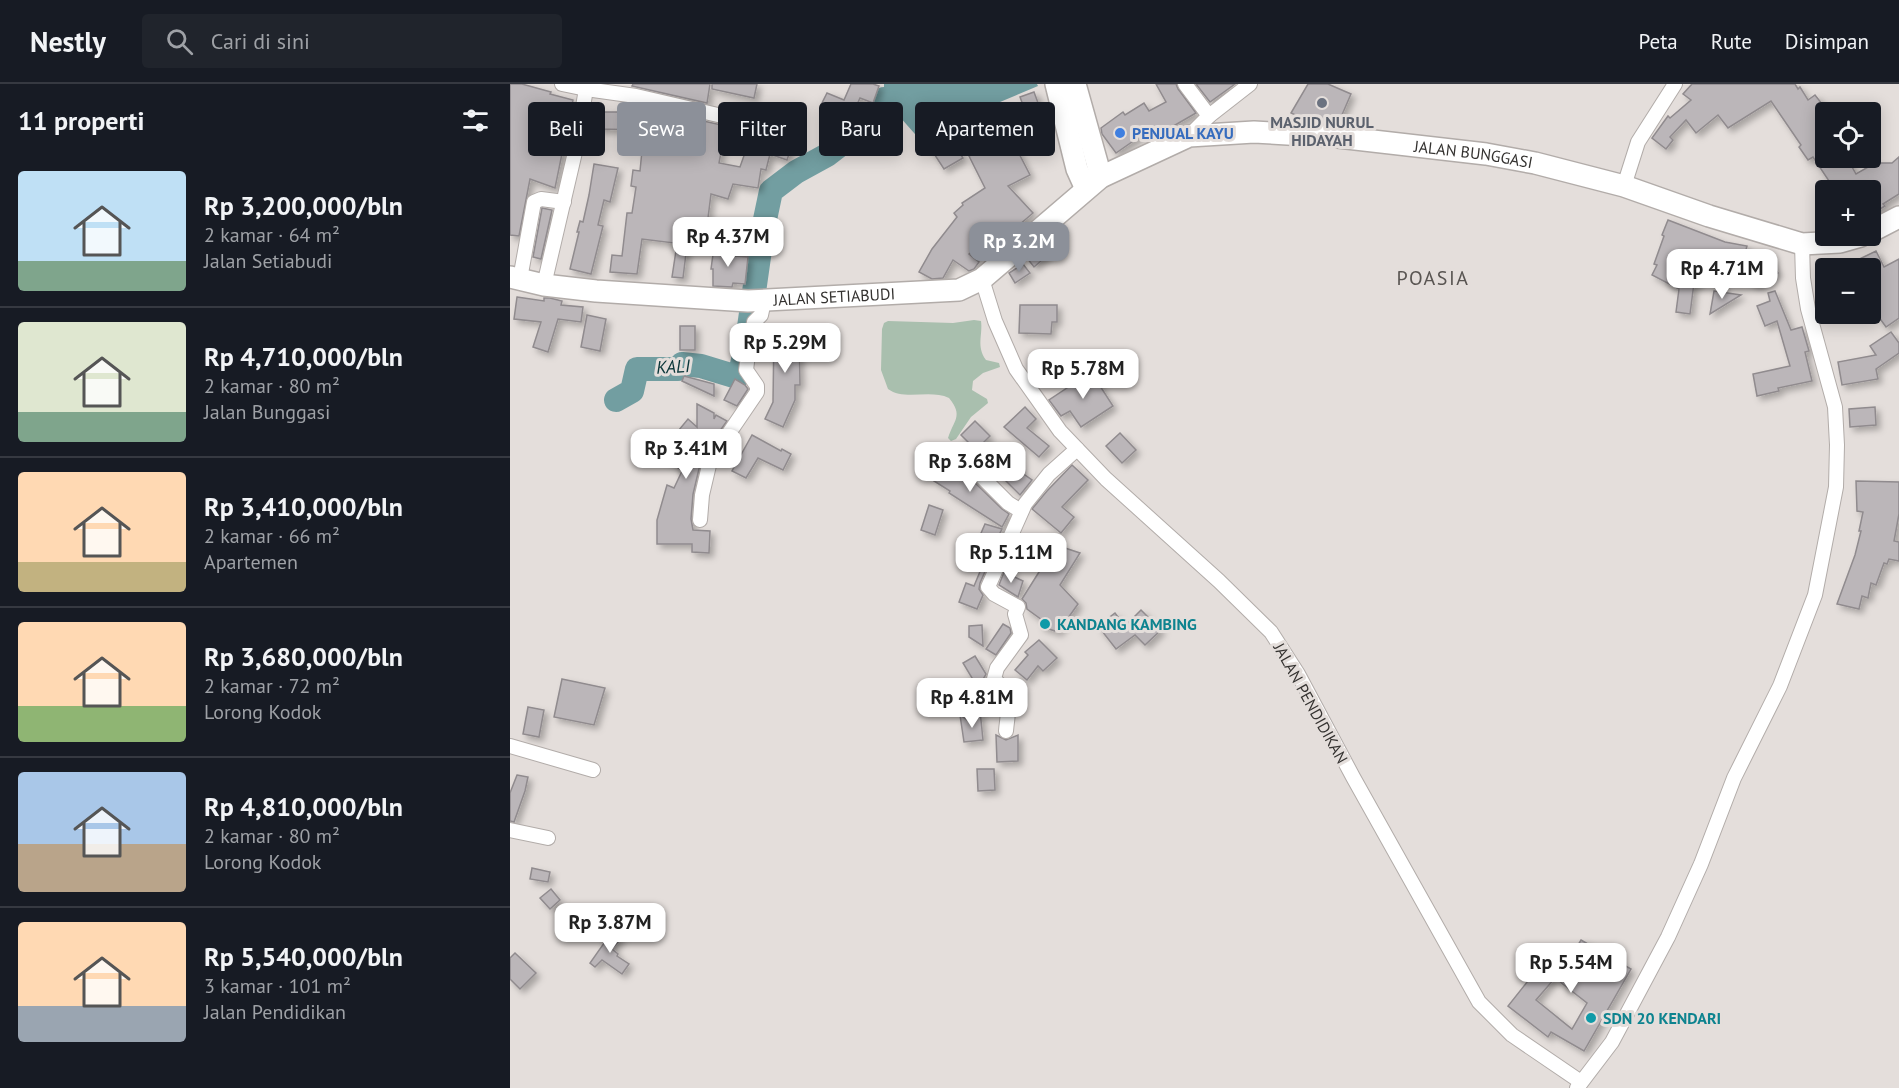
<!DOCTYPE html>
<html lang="id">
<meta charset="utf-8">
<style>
:root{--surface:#171b24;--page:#20242c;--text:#f1f3f6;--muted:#9ea1a6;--line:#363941;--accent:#8c9099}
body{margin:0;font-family:"PT Sans",sans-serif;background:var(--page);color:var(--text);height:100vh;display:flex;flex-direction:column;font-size:22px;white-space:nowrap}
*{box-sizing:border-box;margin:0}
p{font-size:20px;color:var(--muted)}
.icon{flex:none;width:33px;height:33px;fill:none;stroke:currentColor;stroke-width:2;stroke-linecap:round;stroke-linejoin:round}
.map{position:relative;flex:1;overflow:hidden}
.drawer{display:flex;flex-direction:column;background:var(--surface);width:510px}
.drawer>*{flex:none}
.top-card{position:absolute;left:18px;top:18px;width:570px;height:54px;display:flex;gap:12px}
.tools{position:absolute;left:1305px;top:18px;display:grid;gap:12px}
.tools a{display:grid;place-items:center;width:66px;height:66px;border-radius:6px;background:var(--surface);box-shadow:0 3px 15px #0003;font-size:30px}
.price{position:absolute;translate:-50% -51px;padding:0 14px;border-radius:12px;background:#fff;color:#222;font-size:20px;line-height:39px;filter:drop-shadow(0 2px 3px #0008)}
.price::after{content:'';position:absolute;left:50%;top:36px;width:18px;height:14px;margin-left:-9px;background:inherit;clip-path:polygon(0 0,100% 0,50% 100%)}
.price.selected{background:var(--accent);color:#fff}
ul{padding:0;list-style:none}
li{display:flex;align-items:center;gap:18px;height:150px;padding:0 18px}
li+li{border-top:2px solid var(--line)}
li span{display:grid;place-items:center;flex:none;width:168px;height:120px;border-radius:6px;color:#555}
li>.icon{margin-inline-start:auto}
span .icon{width:72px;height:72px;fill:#fffc;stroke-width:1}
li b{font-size:26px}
h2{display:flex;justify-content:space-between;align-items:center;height:72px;padding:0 18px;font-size:26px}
.chip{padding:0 21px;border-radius:6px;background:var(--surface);box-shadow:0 3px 15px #0003;font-size:21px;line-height:54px}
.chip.selected{background:var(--accent);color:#fff}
header{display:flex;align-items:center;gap:36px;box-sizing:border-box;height:84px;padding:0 30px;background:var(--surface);border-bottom:2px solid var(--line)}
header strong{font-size:28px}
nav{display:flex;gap:33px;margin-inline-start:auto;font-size:21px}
.search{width:420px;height:54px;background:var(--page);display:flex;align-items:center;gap:15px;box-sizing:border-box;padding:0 21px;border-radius:6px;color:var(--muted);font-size:22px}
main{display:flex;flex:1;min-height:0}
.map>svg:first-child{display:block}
</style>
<header>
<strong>Nestly</strong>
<div class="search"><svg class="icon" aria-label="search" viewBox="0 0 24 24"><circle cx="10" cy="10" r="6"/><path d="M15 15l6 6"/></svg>Cari di sini</div>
<nav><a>Peta</a><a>Rute</a><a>Disimpan</a></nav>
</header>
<main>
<section class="drawer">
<h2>11 properti<svg class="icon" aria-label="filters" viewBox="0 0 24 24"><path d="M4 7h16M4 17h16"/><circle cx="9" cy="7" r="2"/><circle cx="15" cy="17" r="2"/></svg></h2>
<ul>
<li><span style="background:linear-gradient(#bfe0f5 75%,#7fa58c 0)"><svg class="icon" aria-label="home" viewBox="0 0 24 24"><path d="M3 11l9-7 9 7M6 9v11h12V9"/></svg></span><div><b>Rp 3,200,000/bln</b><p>2 kamar · 64 m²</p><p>Jalan Setiabudi</p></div></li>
<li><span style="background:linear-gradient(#dfe7d0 75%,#7fa58c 0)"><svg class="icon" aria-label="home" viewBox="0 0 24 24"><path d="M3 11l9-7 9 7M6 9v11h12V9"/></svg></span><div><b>Rp 4,710,000/bln</b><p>2 kamar · 80 m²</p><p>Jalan Bunggasi</p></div></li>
<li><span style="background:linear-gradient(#ffd9b3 75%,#c2b280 0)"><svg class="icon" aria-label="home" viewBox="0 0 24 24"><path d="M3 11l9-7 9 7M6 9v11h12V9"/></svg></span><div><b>Rp 3,410,000/bln</b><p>2 kamar · 66 m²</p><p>Apartemen</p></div></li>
<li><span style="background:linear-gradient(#ffd9b3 70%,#8fb573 0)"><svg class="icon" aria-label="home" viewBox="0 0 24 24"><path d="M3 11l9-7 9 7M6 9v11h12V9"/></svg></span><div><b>Rp 3,680,000/bln</b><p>2 kamar · 72 m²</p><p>Lorong Kodok</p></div></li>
<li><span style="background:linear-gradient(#a9c7e8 60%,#b9a48a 0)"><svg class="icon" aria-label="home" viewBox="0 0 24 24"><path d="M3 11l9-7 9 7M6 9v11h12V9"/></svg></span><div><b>Rp 4,810,000/bln</b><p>2 kamar · 80 m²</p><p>Lorong Kodok</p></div></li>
<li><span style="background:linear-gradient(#ffd9b3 70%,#9aa5b1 0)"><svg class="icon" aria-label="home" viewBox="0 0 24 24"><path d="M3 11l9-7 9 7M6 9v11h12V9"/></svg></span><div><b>Rp 5,540,000/bln</b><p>3 kamar · 101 m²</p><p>Jalan Pendidikan</p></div></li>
</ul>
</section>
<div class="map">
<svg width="1389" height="1004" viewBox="0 0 1389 1004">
<defs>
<filter id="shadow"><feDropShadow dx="4" dy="4" stdDeviation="3" flood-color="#0004"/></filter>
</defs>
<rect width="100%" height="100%" fill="#e4dedb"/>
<!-- green -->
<path fill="#a9bfae" d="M464,236L471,237C473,251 466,262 476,276L489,279L490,283L473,289L463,297L462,306L477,315L478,319L461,333L446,355L441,357L438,354C443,337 454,332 439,314C420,305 394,317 378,305L371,286L372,245L374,239L378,237L443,239Z"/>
<!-- water -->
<polygon fill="#729ea1" points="374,0 527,0 528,2 490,18 481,61 456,69 439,44 412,58 374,15"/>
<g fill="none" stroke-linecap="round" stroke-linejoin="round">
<!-- river -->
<polyline stroke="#729ea1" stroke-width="24" points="106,316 122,307 127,285 168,285 172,280 191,282 227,293 231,285 237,257 253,145 261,107 286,88 317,71 339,54 350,49 363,31 371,24 374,15"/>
</g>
<!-- building -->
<g fill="#bbb6b9" stroke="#908b8e" stroke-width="1.5" fill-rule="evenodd" filter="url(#shadow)">
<polygon points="0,0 12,0 41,8 40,10 63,16 45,104 20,95 9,152 0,151"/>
<polygon points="123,0 200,0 197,19 122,2"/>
<polygon points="202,0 247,0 244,14 202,5"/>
<polygon points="341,0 363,0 369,2 363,19 350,14 341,34 311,21 317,9 334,16"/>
<polygon points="646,0 666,0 668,5 686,29 641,55 635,49 606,69 592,50 591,44 613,28 615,31 634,19 639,27 656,18"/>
<polygon points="686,0 725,0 700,18"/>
<polygon points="798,0 818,0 841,10 828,40 803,39 781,29"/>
<polygon points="1182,0 1285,0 1288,5 1290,3 1298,16 1305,11 1316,25 1316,74 1337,74 1346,90 1365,79 1382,79 1389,73 1389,110 1373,120 1375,122 1360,131 1360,106 1325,106 1303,73 1298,76 1289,63 1291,61 1261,17 1218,44 1208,31 1186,49 1176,36 1160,53 1163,56 1156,65 1142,54 1158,32 1160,34 1181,16 1173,10"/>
<polygon points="524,8 531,27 517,32 510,13"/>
<polygon points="117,20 132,23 131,27 162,30 216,42 209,79 230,83 242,49 248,51 256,24 272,29 264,55 282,61 277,76 260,70 256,86 251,85 248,104 223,100 218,115 201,110 197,142 167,139 164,159 132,155 127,190 100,188 102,171 112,172 117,129 122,129 126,103 121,102 123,86 130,87 134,46 88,45 87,28 114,28"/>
<polygon points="435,47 453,74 434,85 417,59"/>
<polygon points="503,58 520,91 498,102 523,129 509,141 488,154 486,151 459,170 469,178 464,185 459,187 443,176 433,194 422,195 409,188 422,165 447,133 444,129 453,121 452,119 475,104 459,72 475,64 478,71"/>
<polygon points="84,80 108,84 100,118 94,116 88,141 93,142 81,190 60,185 69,148 67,148 70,137 73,138 79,111"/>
<polygon points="32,124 42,126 31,175 23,173"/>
<polygon points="1158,136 1215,158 1237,162 1231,184 1230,182 1228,193 1223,193 1195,182 1188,200 1184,199 1180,230 1166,228 1169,205 1142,191 1147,181 1144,180 1154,152 1152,151"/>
<polygon points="167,160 177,161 173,194 162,193"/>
<polygon points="531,162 538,171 524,183 517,174"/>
<polygon points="204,163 226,165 225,172 238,173 235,200 223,199 222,203 203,202 203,185 201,185"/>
<polygon points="1366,167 1374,183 1389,175 1389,234 1376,243 1360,221 1360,184 1331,184"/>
<polygon points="1257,171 1268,189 1247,201 1241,199 1233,185"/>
<polygon points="513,180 520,189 505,199 499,189"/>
<polygon points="1204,207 1231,211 1200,230"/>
<polygon points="1265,207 1281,246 1292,243 1299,267 1295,268 1302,297 1268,304 1269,307 1247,312 1243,290 1280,282 1267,237 1255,242 1247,222 1260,217 1258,209"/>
<polygon points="7,213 34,217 34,214 40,214 52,217 51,221 73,223 71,238 48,235 38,268 23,263 31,238 4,235"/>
<polygon points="510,221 547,221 547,238 542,238 541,250 509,249"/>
<polygon points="77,231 96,235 90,267 71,263"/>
<rect x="170" y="242" width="15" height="24"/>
<polygon points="289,245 290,301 285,301 285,316 273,343 255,335 263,318 264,246"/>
<polygon points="1381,248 1389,259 1389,269 1366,285 1368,295 1332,301 1328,278 1366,271 1360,262"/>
<polygon points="581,288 603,322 571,343 560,327 551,332 539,316"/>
<polygon points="174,292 204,300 204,312 172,297"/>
<polygon points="225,295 235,301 238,305 227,322 214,316"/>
<polygon points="187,320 204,329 204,335 206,331 217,337 192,372 183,410 181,435 183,446 200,447 199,469 182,468 182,460 147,460 147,436 157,401 164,404 172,387 142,365 151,352 159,358 178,335 187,343"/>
<polygon points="515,323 526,335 517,344 539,362 529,373 494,343"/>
<polygon points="1365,323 1366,341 1340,343 1339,325"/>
<polygon points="465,337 480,352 466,366 451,351"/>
<polygon points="610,349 626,366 612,379 596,362"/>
<polygon points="242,351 271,367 272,365 281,370 273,386 248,374 236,394 222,387"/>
<polygon points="496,368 510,383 508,386 522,396 510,411 491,392 496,387 486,379"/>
<polygon points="438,375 452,386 450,388 462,396 492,425 499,430 492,443 439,409 440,407 424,397"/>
<polygon points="562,381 578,396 552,423 564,433 551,449 522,425 537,407"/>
<polygon points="1346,397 1389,398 1389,430 1384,457 1389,458 1389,477 1379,475 1377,480 1374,479 1366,501 1361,499 1358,514 1352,512 1349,525 1327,520 1345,471 1351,447 1349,447 1353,428 1347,427"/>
<polygon points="419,421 433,426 425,451 411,446"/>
<polygon points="475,440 492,445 485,459 487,460 470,499 469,505 473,511 467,525 449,518 456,499 464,502 474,478 468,476 472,466 465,463"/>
<polygon points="546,461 570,469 550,501 568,520 548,548 530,542 532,536 517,525 516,519 512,515"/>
<polygon points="494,488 513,497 508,513 489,501"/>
<polygon points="631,526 651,546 635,561 625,551 606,565 588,542 605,529 615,542"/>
<polygon points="493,540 500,544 501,549 486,571 476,565"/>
<polygon points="472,541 473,562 459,553 459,542"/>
<polygon points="529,556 547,574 533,587 528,582 517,596 505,586 518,571 515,568"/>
<polygon points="465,572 476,590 468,604 453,579"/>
<polygon points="52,595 95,604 84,641 44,633"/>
<polygon points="18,623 34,626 29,653 13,650"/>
<polygon points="470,626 473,656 454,658 450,631 460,638"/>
<polygon points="486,651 496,656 508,651 508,677 487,678"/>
<polygon points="467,685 484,685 485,706 468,707"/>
<polygon points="7,691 18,693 15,707 4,738 0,737 0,709"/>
<polygon points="22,784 40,788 38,798 20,795"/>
<polygon points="41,805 50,816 40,825 30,814"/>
<polygon points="101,846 111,855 102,865 108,870 107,872 119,880 112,890 92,876 85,883 80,879 97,855 94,853"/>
<path d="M1071,856L1121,885L1074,967L1041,948L1038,953L998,922L1045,863L1059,876ZM1045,894L1077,919L1062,945L1026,916Z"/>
<polygon points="5,869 26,889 10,905 0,895 0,874"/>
</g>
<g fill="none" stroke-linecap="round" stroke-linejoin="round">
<!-- minor casing -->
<g stroke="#b2aca9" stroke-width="16">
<g id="minor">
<polyline points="675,0 699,32"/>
<polyline points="76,5 126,12 225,35"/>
<polyline points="679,52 699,32 740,0"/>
<polyline points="1114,102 1128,58 1165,0"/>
<polyline points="10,195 24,118 31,115 54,118"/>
<polyline points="472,195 485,237 506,285 550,347 596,395 709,497 761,548 788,590 843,693 969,918 1002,951 1071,998"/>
<polyline points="34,201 66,64 76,5 52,0"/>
<polyline points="445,366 498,419 511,427"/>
<polyline points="190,436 192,411 200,377 247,308 247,302 236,286 237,278 244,238 251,231 254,217"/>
<path d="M496,647C498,624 504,612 484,595L487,584L511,551L505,530L508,523L484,510L478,503L515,420L539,390L567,365"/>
<polyline points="0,662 83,686"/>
<polyline points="0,746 38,754"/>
<polyline points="1067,1004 1102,958 1158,853 1191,780 1224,694 1270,602 1305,511 1326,403 1327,361 1325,323 1298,225 1293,194 1292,160"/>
</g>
</g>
<!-- highway casing -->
<g stroke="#b2aca9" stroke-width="24">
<g id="highway">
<polyline points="546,0 567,85 576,105"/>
<polyline points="565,0 591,93"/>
<polyline points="1360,148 1389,133"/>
<path id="s1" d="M0,193L34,201L86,207L238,217L449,206L472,195L591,93L679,52L744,48L828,53L976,70L1025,79L1114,102L1199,132L1292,160L1330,158L1351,152"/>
</g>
</g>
<!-- minor -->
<use href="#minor" stroke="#fff" stroke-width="14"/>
<!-- highway -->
<use href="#highway" stroke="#fff" stroke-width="21"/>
</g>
<!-- markers -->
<circle fill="#6b7280" stroke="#e4dedb" stroke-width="2" cx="812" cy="19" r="6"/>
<circle fill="#3f7fe0" stroke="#e4dedb" stroke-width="2" cx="610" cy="49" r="6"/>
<g fill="#0f9aa8" stroke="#e4dedb" stroke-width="2">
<circle cx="535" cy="540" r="6"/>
<circle cx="1081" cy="934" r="6"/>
</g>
<g text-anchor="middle" stroke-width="6" stroke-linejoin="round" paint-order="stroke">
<!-- worship labels -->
<g font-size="16" font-weight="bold" fill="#5b616d" stroke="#e4dedb">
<text x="812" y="44">MASJID NURUL<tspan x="812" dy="18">HIDAYAH</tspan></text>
</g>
<!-- shop labels -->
<g font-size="16" font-weight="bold" fill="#366cbe" stroke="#e4dedb" text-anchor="start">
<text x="622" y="55">PENJUAL KAYU</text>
</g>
<!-- street labels -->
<g font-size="16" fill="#343230" stroke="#e4dedb">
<text dy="6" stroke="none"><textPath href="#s1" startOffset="1016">JALAN BUNGGASI</textPath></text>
<text dy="6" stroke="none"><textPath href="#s1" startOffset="326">JALAN SETIABUDI</textPath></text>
<text transform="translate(801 619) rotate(61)" y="6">JALAN PENDIDIKAN</text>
</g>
<!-- culture labels -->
<g font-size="16" font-weight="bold" fill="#0d838f" stroke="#e4dedb" text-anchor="start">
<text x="547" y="546">KANDANG KAMBING</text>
<text x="1093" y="940">SDN 20 KENDARI</text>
</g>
<!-- water labels -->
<g font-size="18" font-style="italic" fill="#093639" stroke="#e4dedb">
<text transform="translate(163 283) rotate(-3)" y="6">KALI</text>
</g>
<!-- quarter labels -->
<g font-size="20" letter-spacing="1.5" fill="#595552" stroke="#e4dedb">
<text x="923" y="201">POASIA</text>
</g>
</g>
</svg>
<div class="tools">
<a><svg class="icon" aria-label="locate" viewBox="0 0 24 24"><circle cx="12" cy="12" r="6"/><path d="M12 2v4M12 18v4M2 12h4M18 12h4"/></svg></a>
<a>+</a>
<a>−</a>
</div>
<b class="price" style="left:218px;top:184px">Rp 4.37M</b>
<b class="price selected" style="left:509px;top:189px">Rp 3.2M</b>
<b class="price" style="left:1212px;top:216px">Rp 4.71M</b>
<b class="price" style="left:275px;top:290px">Rp 5.29M</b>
<b class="price" style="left:573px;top:316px">Rp 5.78M</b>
<b class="price" style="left:176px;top:396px">Rp 3.41M</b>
<b class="price" style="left:460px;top:409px">Rp 3.68M</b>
<b class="price" style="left:501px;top:500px">Rp 5.11M</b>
<b class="price" style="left:462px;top:645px">Rp 4.81M</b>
<b class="price" style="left:100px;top:870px">Rp 3.87M</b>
<b class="price" style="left:1061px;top:910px">Rp 5.54M</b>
<div class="top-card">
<a class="chip">Beli</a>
<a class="chip selected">Sewa</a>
<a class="chip">Filter</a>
<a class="chip">Baru</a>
<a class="chip">Apartemen</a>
</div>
</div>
</main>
